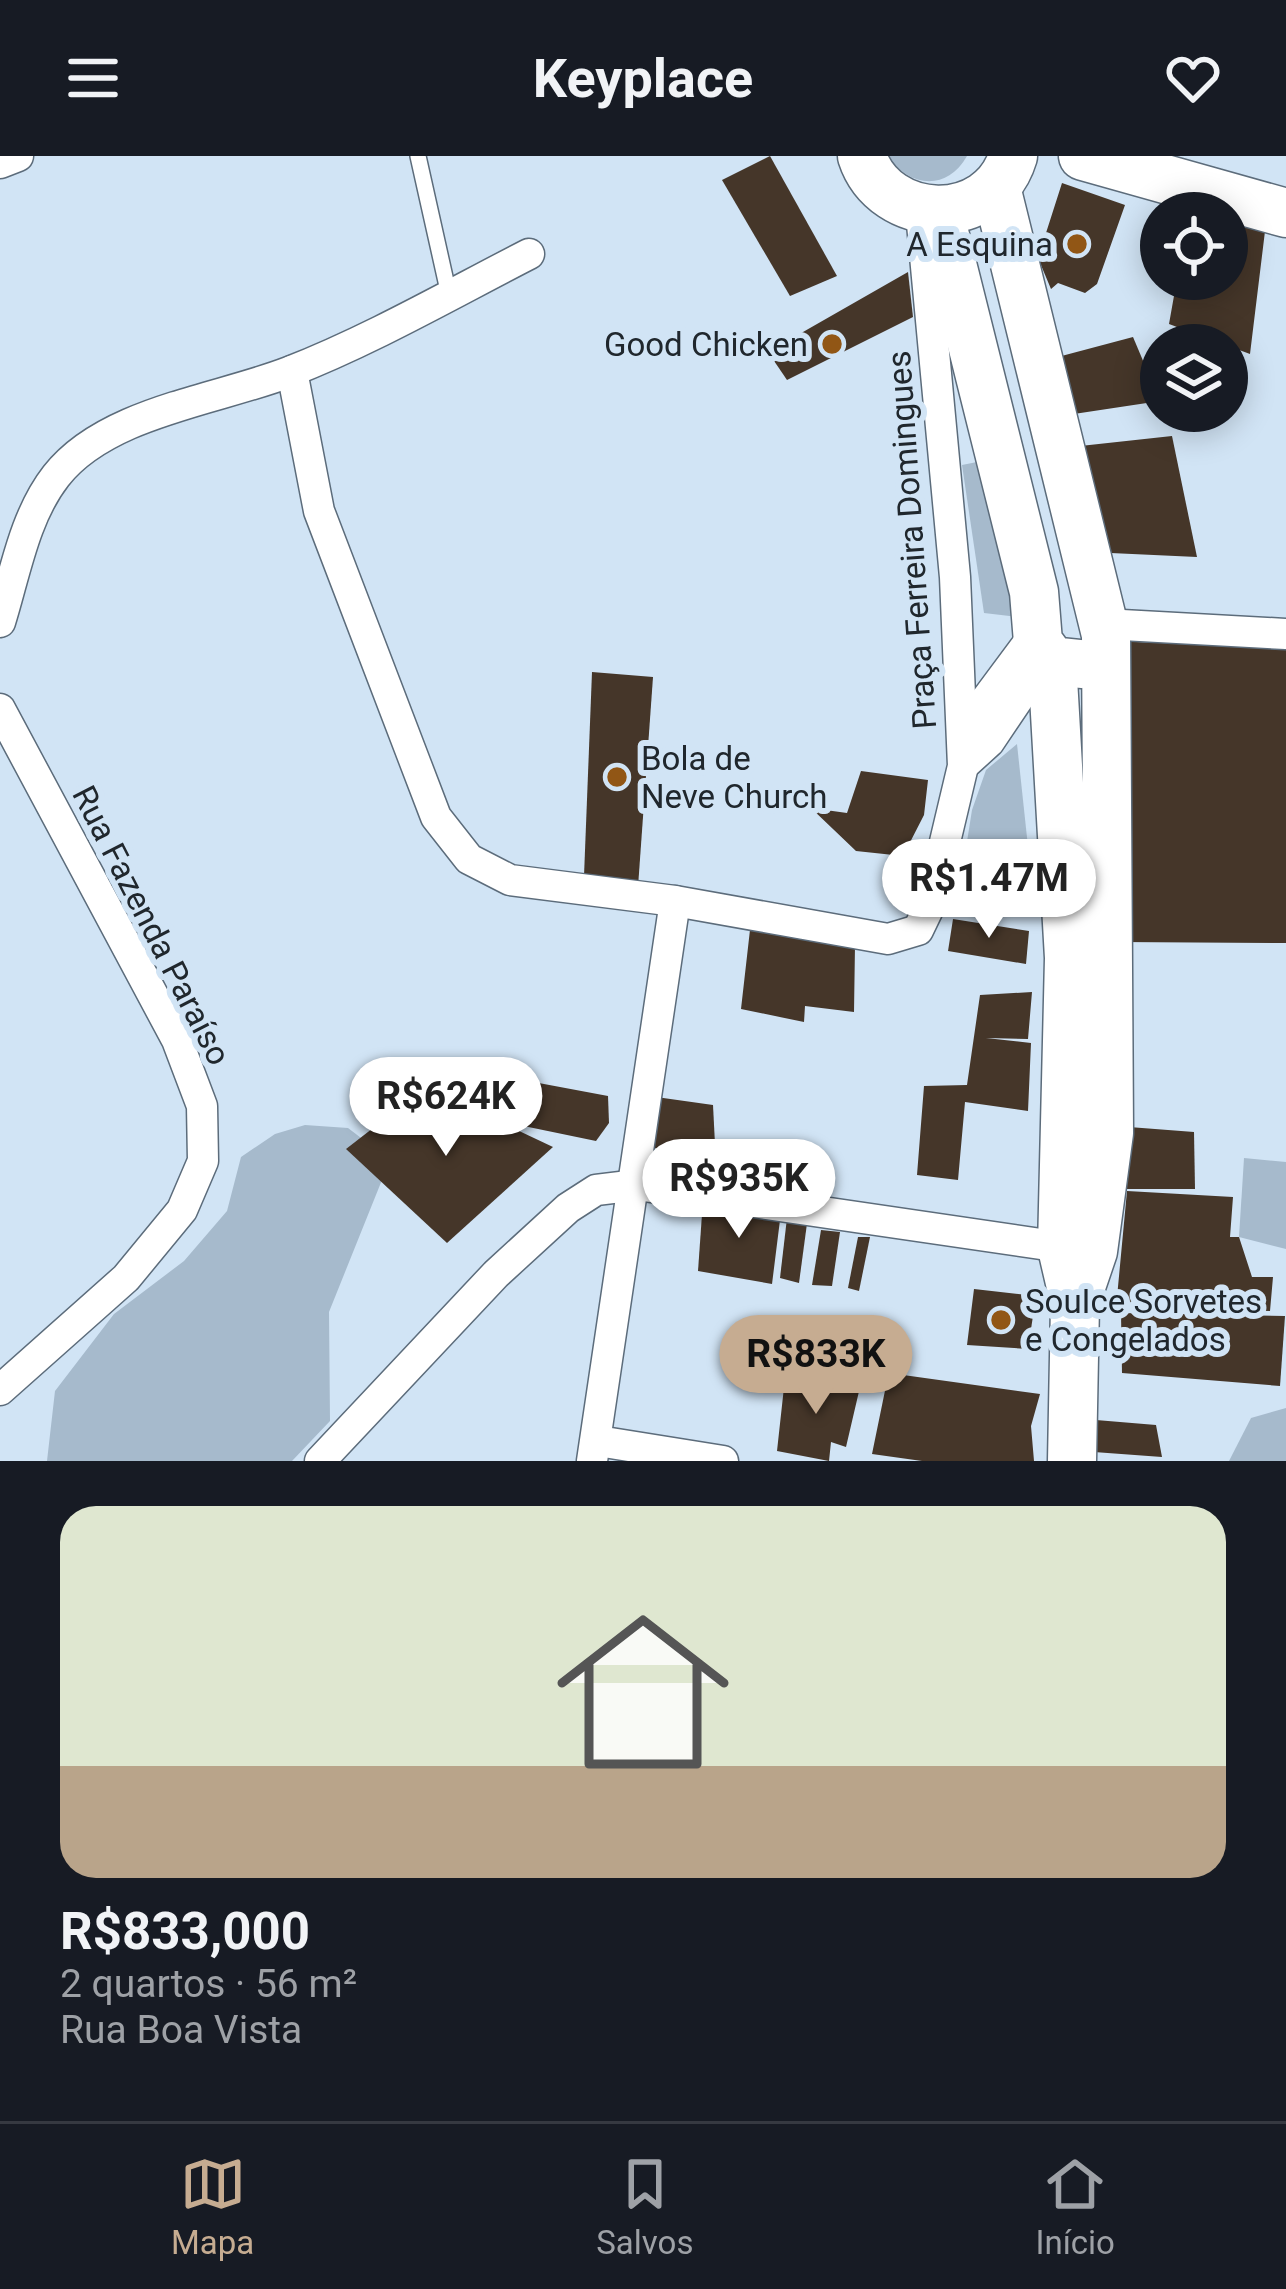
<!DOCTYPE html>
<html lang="pt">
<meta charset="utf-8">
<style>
:root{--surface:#171b24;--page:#20242c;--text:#f1f3f6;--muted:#9ea1a6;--line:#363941;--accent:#c6ac91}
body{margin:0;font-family:Roboto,sans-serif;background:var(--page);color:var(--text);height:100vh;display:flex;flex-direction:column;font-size:45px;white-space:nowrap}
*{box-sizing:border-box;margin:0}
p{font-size:39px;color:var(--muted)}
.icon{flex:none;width:66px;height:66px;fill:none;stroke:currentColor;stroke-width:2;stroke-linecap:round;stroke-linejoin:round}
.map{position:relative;height:1305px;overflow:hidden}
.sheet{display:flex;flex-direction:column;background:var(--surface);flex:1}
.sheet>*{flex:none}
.tools{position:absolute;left:1140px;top:36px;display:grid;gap:24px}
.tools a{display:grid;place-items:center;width:108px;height:108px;border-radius:50%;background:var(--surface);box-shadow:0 6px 30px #0003;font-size:60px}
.price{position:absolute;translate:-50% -102px;padding:0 27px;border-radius:42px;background:#fff;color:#222;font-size:39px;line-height:78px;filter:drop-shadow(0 3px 6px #0008)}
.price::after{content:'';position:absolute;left:50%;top:72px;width:36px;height:27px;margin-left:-18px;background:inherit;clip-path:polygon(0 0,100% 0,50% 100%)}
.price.active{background:var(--accent);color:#111}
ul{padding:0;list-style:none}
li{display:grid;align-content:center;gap:24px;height:636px;padding:0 60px}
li+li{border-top:3px solid var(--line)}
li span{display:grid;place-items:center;height:372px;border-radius:36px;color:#555}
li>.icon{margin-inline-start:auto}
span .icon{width:216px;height:216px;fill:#fffc;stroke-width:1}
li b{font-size:51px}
header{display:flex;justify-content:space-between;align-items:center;height:156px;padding:0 60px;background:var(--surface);font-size:54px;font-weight:700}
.tab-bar{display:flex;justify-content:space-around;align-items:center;height:168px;border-top:3px solid var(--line);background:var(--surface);font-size:33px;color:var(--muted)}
.tab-bar a{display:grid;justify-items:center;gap:6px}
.tab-bar .active{color:var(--accent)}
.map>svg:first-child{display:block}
</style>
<header><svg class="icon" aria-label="menu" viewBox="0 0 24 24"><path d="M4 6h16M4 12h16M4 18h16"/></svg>Keyplace<svg class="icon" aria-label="heart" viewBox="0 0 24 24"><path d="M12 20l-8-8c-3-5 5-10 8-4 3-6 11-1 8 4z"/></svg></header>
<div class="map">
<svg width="1286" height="1305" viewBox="0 0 1286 1305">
<rect width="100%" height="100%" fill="#d1e4f5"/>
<!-- green -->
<g fill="#a6bacc">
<path d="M888,0H967C947,36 908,31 888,0Z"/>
<polygon points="982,305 1018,461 984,457 962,309"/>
<polygon points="1017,588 1035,756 959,736 972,654 986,614"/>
<polygon points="305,969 348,972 390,1004 329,1156 330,1265 292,1305 47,1305 55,1235 114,1158 184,1105 227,1055 241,1001 275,978"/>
<polygon points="1244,1002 1286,1006 1286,1093 1239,1081"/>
<polygon points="1286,1252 1286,1305 1229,1305 1251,1262"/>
</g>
<!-- water -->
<circle fill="#819db6" stroke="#647a8d" stroke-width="3" cx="994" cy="723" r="27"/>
<!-- building -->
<g fill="#453629">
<polygon points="770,0 837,120 790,140 722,24"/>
<polygon points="1062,27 1125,49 1097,128 1085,137 1058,127 1051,133 1038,102"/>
<polygon points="1192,45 1266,67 1250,198 1169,168 1177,123 1227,123 1227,57 1190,57"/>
<polygon points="908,116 913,161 787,224 768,196"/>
<polygon points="1133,181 1160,245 1054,261 1054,202"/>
<polygon points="1172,280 1197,401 1089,396 1062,292"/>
<polygon points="1112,485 1286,492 1286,787 1118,786"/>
<polygon points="592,516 653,521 638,731 584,720"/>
<polygon points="861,615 928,624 924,659 903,700 856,695 811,652 847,657"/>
<polygon points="953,763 1029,775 1026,808 948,795"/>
<polygon points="751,765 855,789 854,856 805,850 804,866 741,853"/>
<polygon points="1032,836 1028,883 986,882 1031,887 1028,955 965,946 958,1024 917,1019 924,930 967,929 980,839"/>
<polygon points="512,922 608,940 609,967 596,985 499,965"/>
<polygon points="426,931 553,991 447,1087 346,993"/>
<polygon points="649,940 713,949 716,1008 643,989"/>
<polygon points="1129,971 1194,976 1195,1033 1119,1033"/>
<polygon points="1127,1035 1233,1041 1230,1081 1239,1081 1252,1121 1273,1121 1270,1155 1116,1152"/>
<polygon points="703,1044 781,1056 772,1128 698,1115"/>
<polygon points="808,1060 799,1127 780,1122 787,1062"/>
<polygon points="821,1074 840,1076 832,1130 812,1129"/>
<polygon points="858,1081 870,1081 859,1135 848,1132"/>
<polygon points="974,1133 1036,1140 1028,1193 967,1189"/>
<polygon points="1121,1157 1285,1160 1280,1230 1122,1217"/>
<polygon points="896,1218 1040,1238 1031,1270 1034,1305 922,1305 872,1298 888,1220"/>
<polygon points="785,1222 860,1231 846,1291 831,1286 829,1305 777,1295"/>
<polygon points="1096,1264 1156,1269 1162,1301 1094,1296"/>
</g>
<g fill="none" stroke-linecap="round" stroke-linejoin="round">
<!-- service casing -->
<g stroke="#5c6c7b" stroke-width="18">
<polyline id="service" points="418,0 449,139"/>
</g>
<!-- minor casing -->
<g stroke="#5c6c7b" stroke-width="33">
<g id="minor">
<polyline points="0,7 18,0"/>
<polyline points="292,215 319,355 436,661 469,703 510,724 675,745 888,783 918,774 930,749 963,610 955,421 921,57"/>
<path d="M0,466C15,418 24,361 56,320C106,256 217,244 289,216C371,184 451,138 529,98"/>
<polyline points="1104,468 1286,478"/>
<polyline points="0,553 177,884 202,950 203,1005 182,1054 126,1122 0,1234"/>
<polyline points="968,593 985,545 1037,475"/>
<polyline points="967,606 989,586 1047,500"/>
<polyline points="598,1285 723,1305"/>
<polyline points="320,1305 496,1118 568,1052 596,1034 637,1029 1075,1093"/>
<polyline points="592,1305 675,745"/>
</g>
</g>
<!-- primary casing -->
<g stroke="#5c6c7b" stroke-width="51">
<g id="primary">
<path d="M862,0C885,70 991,73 1013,0"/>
<polyline points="1083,0 1286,57"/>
<polyline points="996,31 1106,479 1109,977 1093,1095 1075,1148"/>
<polyline points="939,56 1034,436 1038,486 1052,505 1081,508"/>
<polyline points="1052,505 1069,802 1062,1092 1075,1148 1072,1305"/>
</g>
</g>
<!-- service -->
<use href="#service" stroke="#fff" stroke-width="15"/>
<!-- minor -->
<use href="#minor" stroke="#fff" stroke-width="30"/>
<!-- primary -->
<use href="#primary" stroke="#fff" stroke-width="48"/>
</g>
<!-- markers -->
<g fill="#915615" stroke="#d1e4f5" stroke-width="4.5">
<circle cx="1077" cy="88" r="12"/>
<circle cx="832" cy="188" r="12"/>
<circle cx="617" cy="621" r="12"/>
<circle cx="1001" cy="1164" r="12"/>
</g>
<g text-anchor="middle" stroke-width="12" stroke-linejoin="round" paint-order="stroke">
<!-- poi labels -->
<g font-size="33" fill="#20272d" stroke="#d1e4f5" text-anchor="end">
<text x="1053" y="100">A Esquina</text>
<text x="808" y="200">Good Chicken</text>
<text x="641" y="614" text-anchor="start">Bola de<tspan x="641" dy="38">Neve Church</tspan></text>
<text x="1025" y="1157" text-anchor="start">SouIce Sorvetes<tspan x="1025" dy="38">e Congelados</tspan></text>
</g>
<!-- street labels -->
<g font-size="33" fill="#20272d" stroke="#d1e4f5">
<text transform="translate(911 384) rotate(-94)" y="12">Praça Ferreira Domingues</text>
<text transform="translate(152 769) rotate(63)" y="12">Rua Fazenda Paraíso</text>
</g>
</g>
</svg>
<div class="tools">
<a><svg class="icon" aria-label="locate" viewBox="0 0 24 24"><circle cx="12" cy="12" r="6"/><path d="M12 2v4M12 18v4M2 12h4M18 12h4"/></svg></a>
<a><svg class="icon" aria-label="layers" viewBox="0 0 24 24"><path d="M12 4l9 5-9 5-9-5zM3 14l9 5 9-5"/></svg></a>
</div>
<b class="price" style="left:989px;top:785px">R$1.47M</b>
<b class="price" style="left:446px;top:1003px">R$624K</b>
<b class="price" style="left:739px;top:1085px">R$935K</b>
<b class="price active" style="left:816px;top:1261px">R$833K</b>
</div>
<section class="sheet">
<ul>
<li><span style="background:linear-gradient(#dfe7d0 70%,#b9a48a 0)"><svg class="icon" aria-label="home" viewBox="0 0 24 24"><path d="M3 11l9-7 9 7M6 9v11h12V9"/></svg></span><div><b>R$833,000</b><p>2 quartos · 56 m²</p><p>Rua Boa Vista</p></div></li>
</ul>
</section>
<nav class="tab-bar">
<a class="active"><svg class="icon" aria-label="map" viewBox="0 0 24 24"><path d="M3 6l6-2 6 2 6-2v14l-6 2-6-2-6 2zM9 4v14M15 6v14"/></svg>Mapa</a>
<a><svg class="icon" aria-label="saved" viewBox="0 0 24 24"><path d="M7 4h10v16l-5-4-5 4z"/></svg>Salvos</a>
<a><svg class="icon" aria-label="home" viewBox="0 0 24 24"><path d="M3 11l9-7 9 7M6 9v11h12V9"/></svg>Início</a>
</nav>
